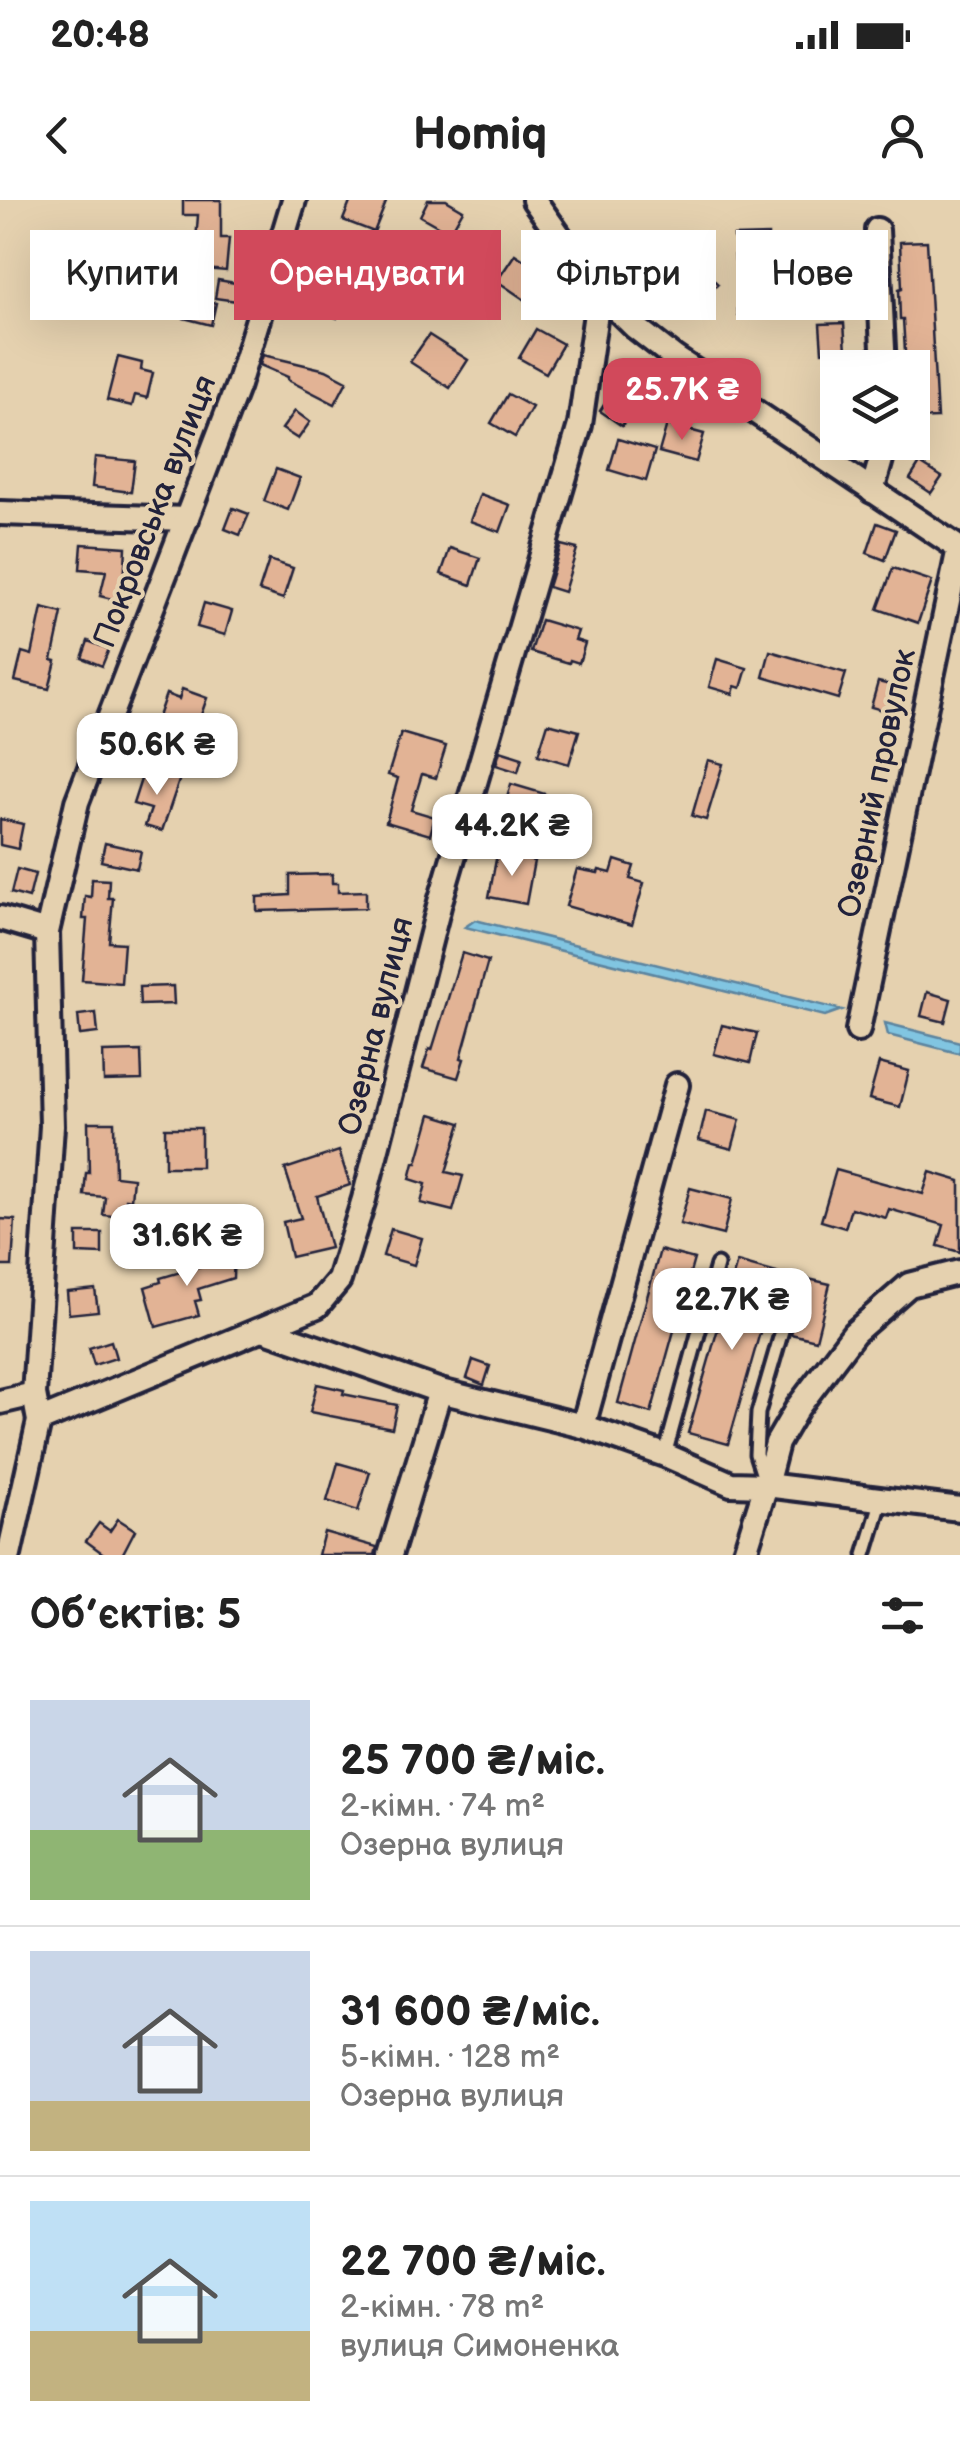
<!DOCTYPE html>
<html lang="uk">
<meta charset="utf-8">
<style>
:root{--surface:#fff;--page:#f6f6f6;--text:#222;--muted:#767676;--line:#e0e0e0;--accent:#d1495b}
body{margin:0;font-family:"Balsamiq Sans",sans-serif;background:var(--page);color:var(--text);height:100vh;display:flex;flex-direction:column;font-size:38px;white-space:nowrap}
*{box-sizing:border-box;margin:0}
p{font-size:32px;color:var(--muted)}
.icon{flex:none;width:55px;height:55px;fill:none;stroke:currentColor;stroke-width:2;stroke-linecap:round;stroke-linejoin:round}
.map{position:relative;height:1355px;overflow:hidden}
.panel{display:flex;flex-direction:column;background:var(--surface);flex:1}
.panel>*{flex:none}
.hud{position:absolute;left:30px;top:30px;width:900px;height:90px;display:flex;gap:20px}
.fabs{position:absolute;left:820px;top:150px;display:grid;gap:20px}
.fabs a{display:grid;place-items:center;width:110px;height:110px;border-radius:0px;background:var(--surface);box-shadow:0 10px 40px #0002;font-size:50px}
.price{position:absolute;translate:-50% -85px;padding:0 22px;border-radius:20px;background:#fff;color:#222;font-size:32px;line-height:65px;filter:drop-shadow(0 2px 5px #0008)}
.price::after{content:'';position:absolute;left:50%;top:60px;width:30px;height:22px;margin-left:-15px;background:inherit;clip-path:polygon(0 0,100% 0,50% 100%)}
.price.active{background:var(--accent);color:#fff}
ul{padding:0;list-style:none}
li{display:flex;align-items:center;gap:30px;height:250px;padding:0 30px}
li+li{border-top:2px solid var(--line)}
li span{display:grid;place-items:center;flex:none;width:280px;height:200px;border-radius:0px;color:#555}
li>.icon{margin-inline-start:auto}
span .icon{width:120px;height:120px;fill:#fffc;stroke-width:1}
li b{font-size:42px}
h2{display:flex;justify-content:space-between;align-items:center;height:120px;padding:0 30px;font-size:42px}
.pill{padding:0 35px;border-radius:0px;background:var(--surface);box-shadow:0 10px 40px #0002;font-size:35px;line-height:90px}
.pill.active{background:var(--accent);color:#fff}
.status{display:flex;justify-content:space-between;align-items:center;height:70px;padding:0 50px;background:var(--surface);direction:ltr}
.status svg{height:28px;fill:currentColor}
header{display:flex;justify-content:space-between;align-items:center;height:130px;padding:0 30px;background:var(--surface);font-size:45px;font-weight:800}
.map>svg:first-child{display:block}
</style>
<div class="status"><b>20:48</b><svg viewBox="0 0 49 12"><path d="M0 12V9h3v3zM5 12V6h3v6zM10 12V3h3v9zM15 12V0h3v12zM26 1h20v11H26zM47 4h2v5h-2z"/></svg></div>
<header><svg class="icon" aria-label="back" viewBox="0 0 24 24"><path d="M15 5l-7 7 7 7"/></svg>Homiq<svg class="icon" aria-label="person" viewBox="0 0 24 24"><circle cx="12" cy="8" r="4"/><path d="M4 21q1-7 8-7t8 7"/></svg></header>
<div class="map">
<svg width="960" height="1355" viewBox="0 0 960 1355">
<rect width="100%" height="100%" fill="#e5d1af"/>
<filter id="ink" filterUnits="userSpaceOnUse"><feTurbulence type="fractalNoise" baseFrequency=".01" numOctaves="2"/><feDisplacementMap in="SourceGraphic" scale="20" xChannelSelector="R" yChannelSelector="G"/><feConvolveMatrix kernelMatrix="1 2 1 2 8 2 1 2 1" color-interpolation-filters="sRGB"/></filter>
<g filter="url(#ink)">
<!-- water -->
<g fill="#81c5e1" stroke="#5b849f" stroke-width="2.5">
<polygon points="475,720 842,810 825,816 465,727"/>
<polygon points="885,823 960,842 960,851 958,853 888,835"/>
</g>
<!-- building -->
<g fill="#e2b395" stroke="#22223b" stroke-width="2.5">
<polygon points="183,0 221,0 221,38 229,38 226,71 194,68 198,15 183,15"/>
<polygon points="351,0 387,0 374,32 343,20"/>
<polygon points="428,0 446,0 463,10 450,33 420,16"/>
<polygon points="768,35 768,39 828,36 831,105 771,108 771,114 738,115 737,91 796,89 795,58 735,60 734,36"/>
<polygon points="927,41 937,218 912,219 912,168 906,168 903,119 900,119 899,89 902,88 900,42"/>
<polygon points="515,54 547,75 528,102 497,81"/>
<polygon points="686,54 718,84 690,113 675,99 667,108 650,92"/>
<polygon points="333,71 363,83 356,101 346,97 337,118 317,110 321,98 312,94 320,74 330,78"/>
<polygon points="218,80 247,85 244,102 215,98"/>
<polygon points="189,97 216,103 211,125 184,118"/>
<polygon points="844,123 846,150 822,152 820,124"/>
<polygon points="536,129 563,144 546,173 519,158"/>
<polygon points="429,135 468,160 450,188 410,162"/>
<polygon points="263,155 326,170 347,181 335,204 288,180 288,177 260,165"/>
<polygon points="118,157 142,163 141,170 153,173 147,198 135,195 132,206 107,200"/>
<polygon points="619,182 641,196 622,226 600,211"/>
<polygon points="508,194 532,207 515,237 491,223"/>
<polygon points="295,211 310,222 298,239 282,229"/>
<polygon points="667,224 704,234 696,262 659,252"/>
<polygon points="618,239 655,250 646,281 609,270"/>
<polygon points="95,257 135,261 131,292 92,287"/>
<polygon points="920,263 942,277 931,293 910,279"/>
<polygon points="276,269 300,278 288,310 264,301"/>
<polygon points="480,294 510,305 500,332 470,321"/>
<polygon points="233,308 249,314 240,335 225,329"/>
<polygon points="877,323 896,330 885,360 867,353"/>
<polygon points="82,344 126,347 124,385 132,387 128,403 100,396 106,371 80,369"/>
<polygon points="561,345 577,349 564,392 548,387"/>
<polygon points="450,348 480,358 471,385 441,374"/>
<polygon points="269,360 293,368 283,399 259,391"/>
<polygon points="893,368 932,381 918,423 878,409"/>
<polygon points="204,403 232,411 225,435 197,427"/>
<polygon points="42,408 62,413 52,460 56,461 49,489 15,481 22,452 32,455"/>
<polygon points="541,420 578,431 575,440 585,443 579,463 570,460 569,463 531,452"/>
<polygon points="88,441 109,449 102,466 82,458"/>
<polygon points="770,451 846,473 838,499 763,477"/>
<polygon points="717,459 747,468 741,488 735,486 733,494 709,487"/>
<polygon points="878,482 903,488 896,514 871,507"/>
<polygon points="182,489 207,498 193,538 155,525 166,494 179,499"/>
<polygon points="548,523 579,531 569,564 538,555"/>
<polygon points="401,533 446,546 436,578 422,574 411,610 435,617 430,635 386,622 398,578 388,575"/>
<polygon points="500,551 522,558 518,572 496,565"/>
<polygon points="708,560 723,564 706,620 692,616"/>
<polygon points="163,570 181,575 162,631 145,626 151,609 133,604 142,576 159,581"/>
<polygon points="511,584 545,594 537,622 503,612"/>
<polygon points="0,619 23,624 18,649 0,645"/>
<polygon points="105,643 141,651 137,669 101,661"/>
<polygon points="497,654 534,661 526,704 489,697"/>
<polygon points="615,660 634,666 630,679 644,683 632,725 566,706 577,669 598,673 599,670 611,673"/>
<polygon points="17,669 35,674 29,698 11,693"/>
<polygon points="332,674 332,683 338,683 338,692 366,691 366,708 257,711 257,697 290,695 290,675"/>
<polygon points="92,679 109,680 108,698 113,698 109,742 124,743 121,783 82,780 87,719 83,719 85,696 91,697"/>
<polygon points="462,753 488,761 461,858 464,859 458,878 423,868 429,849 432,850"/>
<polygon points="173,786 174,804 140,805 139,787"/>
<polygon points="927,792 951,799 945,822 921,816"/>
<polygon points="96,813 98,833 80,835 78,815"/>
<polygon points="722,825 757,833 750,863 714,854"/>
<polygon points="141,851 142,880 104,881 103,852"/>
<polygon points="879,863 909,871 900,907 869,899"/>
<polygon points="706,911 740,920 732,949 699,940"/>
<polygon points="431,914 461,923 446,972 463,976 453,1011 421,1003 426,984 410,979 414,963 417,963"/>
<polygon points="88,922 114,922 115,976 133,978 131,1000 126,999 124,1017 103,1015 105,997 84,995 86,973 89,973"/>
<rect x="165" y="928" width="36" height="39"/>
<polygon points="339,951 350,985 317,996 330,1048 291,1057 283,1022 301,1018 285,969"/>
<polygon points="836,970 923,994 930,972 960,981 960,1052 938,1046 944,1025 889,1009 886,1018 851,1008 845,1028 821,1021"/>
<polygon points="690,988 732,999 723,1035 680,1024"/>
<polygon points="0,1019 15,1020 12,1066 0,1066"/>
<polygon points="391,1029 422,1038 414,1065 383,1056"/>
<polygon points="77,1033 102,1033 102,1054 77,1053"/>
<polygon points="234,1049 233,1078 198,1089 201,1100 195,1101 199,1115 156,1127 145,1087 161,1082 160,1078 201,1066 199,1061"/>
<polygon points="660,1050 694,1059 651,1213 618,1203"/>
<polygon points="737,1062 777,1073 728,1244 688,1233"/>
<polygon points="804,1078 830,1084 816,1140 791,1134 804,1089"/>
<polygon points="95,1089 98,1111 69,1114 67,1092"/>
<polygon points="111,1141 116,1158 94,1165 89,1148"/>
<polygon points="473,1160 490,1166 484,1185 467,1178"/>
<polygon points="317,1184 344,1190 343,1194 397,1205 392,1228 310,1212"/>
<polygon points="338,1263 370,1272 358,1311 327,1301"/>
<polygon points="118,1319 135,1330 122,1355 105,1355 86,1341 99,1323 110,1331"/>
<polygon points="324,1332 377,1347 375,1355 318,1355"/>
</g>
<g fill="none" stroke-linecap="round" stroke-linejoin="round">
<!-- lane casing -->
<g stroke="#22223b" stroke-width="19">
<g id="lane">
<polyline points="665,1255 717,1065"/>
<polyline points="763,1276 756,1254 758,1213 795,1086"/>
<polyline points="865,1355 882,1299"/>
</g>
</g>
<!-- street casing -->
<g stroke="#22223b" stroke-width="30">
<g id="street">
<polyline points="534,0 599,92 635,127 675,158 960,349"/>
<polyline points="877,30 884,168"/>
<polyline points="872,291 886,242"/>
<polyline points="0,313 187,319"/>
<polyline points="0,718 47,732"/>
<polyline points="858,830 959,348"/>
<polyline points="263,1129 440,1191 583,1226 665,1255 731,1284 766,1285 960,1309"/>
<polyline points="0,1202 34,1194"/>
<polyline points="39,1221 317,1106 339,1080 364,999 440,702 580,225 599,92"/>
<polyline points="583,1226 677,885"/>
<polyline points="9,1355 39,1221 34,1194 52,926 47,732 77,602 238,185 294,0"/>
<polyline points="390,1355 440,1191"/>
<polyline points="744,1355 766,1285 777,1243 798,1207 854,1133 909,1085 960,1072"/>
</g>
</g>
<!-- lane -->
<use href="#lane" stroke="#e5d1af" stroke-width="11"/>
<!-- street -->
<use href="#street" stroke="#e5d1af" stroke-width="22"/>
</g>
</g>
<g text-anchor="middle" stroke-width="8" stroke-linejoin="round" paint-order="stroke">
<!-- street labels -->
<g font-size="32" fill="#22223b" stroke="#e5d1af">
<text transform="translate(154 311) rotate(-69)" y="11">Покровська вулиця</text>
<text transform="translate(876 583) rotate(-78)" y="11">Озерний провулок</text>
<text transform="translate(375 826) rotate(-76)" y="11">Озерна вулиця</text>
</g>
</g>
</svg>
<div class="fabs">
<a><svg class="icon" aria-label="layers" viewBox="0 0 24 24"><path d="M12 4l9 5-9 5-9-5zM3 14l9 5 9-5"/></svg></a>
</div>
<b class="price active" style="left:682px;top:243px">25.7K ₴</b>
<b class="price" style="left:157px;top:598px">50.6K ₴</b>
<b class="price" style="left:512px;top:679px">44.2K ₴</b>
<b class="price" style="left:187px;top:1089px">31.6K ₴</b>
<b class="price" style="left:732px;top:1153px">22.7K ₴</b>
<div class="hud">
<a class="pill">Купити</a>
<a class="pill active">Орендувати</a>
<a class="pill">Фільтри</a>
<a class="pill">Нове</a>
</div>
</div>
<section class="panel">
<h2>Об’єктів: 5<svg class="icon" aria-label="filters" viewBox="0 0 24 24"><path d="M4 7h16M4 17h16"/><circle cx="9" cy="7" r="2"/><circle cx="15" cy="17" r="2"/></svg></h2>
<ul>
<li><span style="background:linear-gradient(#c9d6e8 65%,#8fb573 0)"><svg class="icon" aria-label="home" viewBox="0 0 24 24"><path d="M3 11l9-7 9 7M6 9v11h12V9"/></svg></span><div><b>25 700 ₴/міс.</b><p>2-кімн. · 74 m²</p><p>Озерна вулиця</p></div></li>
<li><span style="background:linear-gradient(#c9d6e8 75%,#c2b280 0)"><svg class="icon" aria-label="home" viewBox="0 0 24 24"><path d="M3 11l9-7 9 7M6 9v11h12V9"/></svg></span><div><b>31 600 ₴/міс.</b><p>5-кімн. · 128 m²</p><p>Озерна вулиця</p></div></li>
<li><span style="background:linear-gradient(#bfe0f5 65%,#c2b280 0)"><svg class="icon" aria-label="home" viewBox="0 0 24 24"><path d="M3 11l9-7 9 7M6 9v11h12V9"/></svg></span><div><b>22 700 ₴/міс.</b><p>2-кімн. · 78 m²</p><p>вулиця Симоненка</p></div></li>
</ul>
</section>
